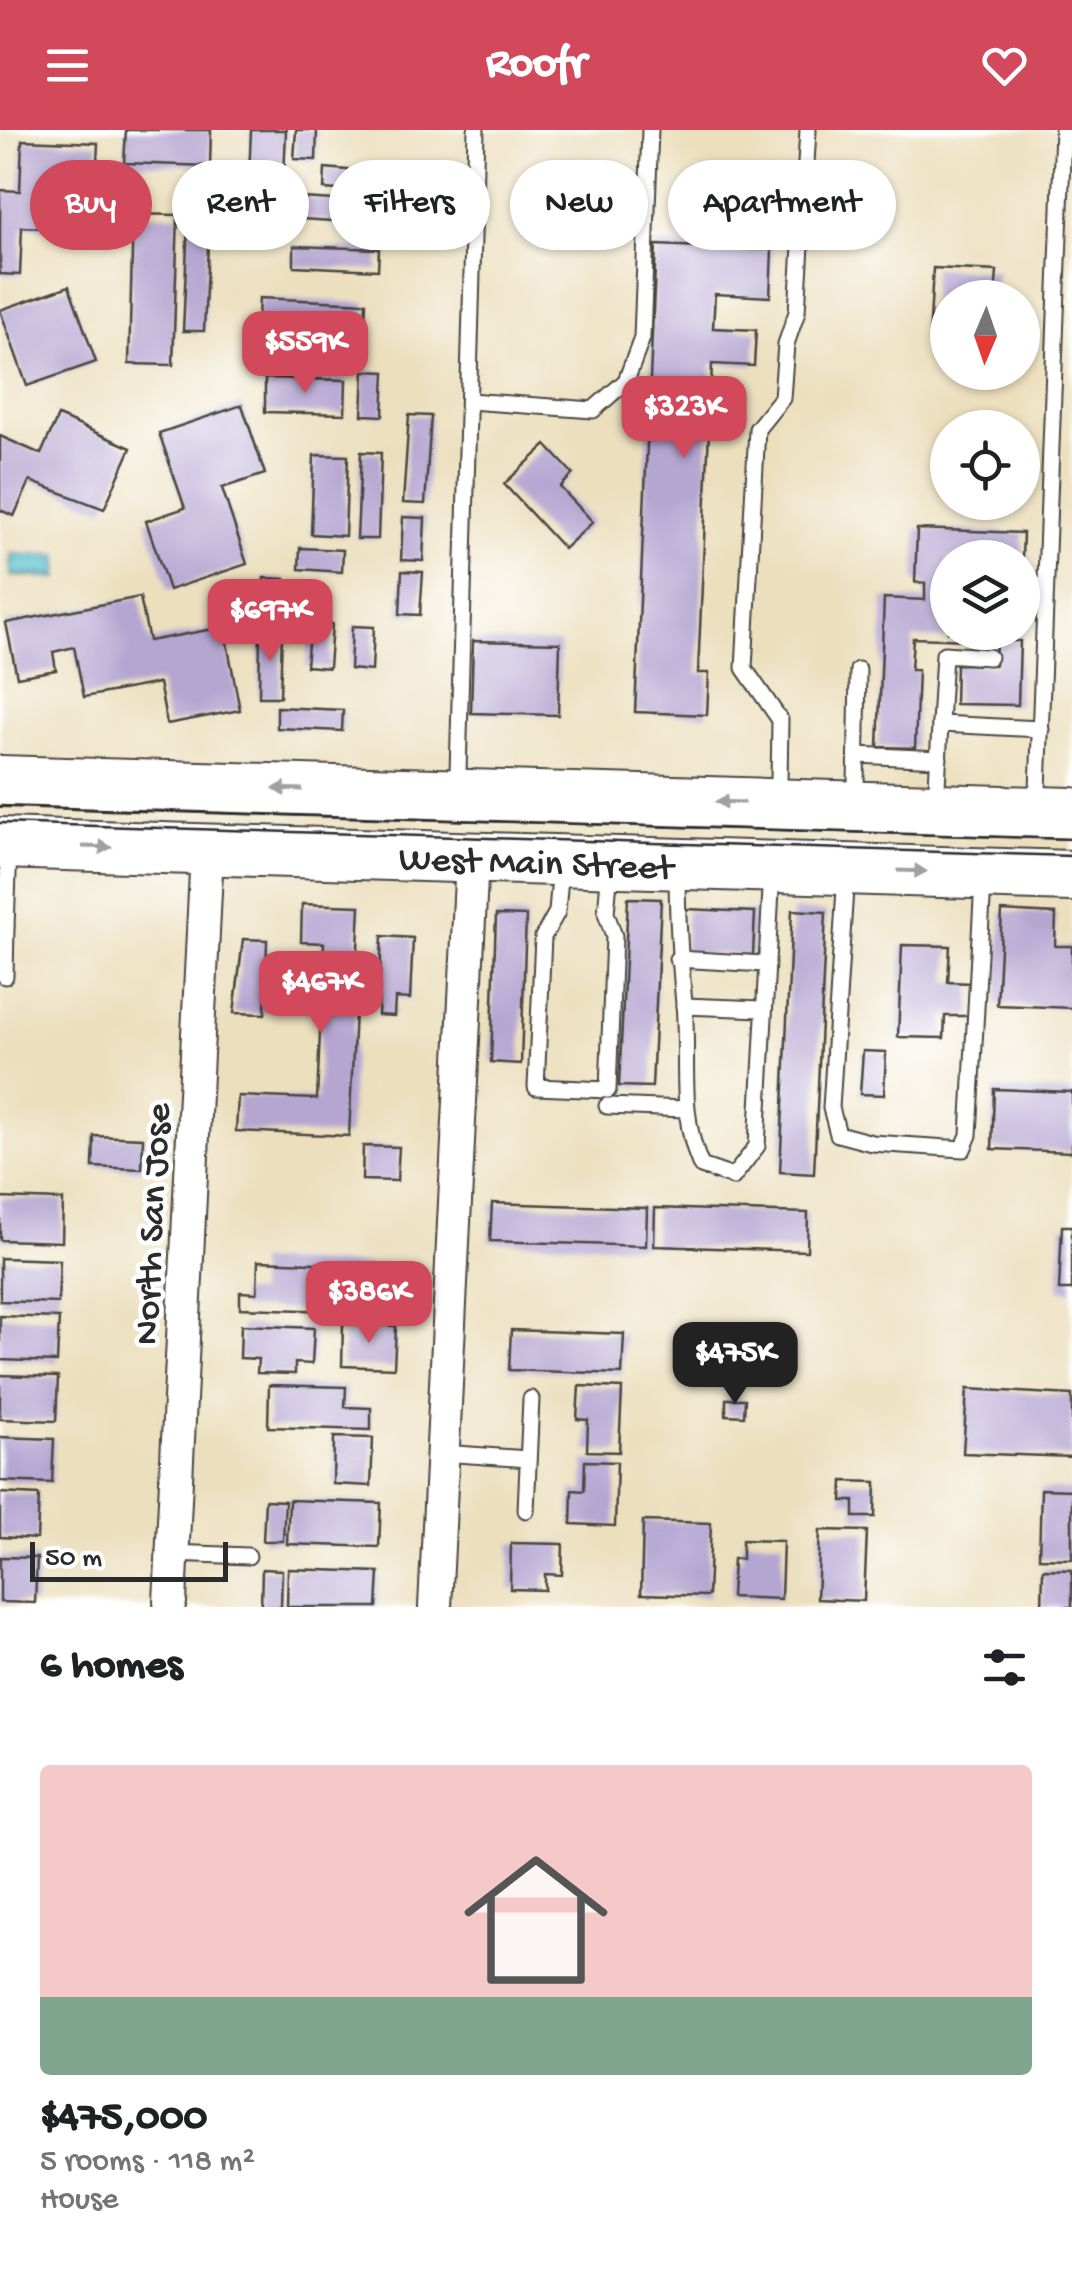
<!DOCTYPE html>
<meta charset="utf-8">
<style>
:root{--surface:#fff;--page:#f6f6f6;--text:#202124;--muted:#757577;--line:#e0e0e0;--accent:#d1495b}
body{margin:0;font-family:"Gochi Hand",sans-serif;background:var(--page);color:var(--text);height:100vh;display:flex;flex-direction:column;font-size:38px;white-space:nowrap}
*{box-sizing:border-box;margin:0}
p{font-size:32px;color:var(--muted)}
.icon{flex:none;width:55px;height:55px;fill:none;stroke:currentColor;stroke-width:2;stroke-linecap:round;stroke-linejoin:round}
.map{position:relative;height:1477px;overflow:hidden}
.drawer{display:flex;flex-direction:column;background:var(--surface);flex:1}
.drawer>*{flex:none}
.hud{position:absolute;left:30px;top:30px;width:1012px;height:90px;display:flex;gap:20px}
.needle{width:65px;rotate:182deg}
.buttons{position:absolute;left:930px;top:150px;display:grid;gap:20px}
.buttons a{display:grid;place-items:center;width:110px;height:110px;border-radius:50%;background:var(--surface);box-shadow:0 2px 8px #0004;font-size:50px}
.scale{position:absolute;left:30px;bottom:25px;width:198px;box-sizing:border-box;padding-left:10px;border:5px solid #2b2b2b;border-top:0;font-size:28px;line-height:35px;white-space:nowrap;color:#2b2b2b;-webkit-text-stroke:8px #fff;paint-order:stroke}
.price{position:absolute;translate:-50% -85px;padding:0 22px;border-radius:20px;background:var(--accent);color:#fff;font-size:32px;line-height:65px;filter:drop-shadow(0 2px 5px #0008)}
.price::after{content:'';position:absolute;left:50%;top:60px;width:30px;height:22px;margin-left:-15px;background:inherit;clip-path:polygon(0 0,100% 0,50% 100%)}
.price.on{background:#222;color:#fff}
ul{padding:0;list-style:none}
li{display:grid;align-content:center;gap:20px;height:530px;padding:0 40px}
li+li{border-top:2px solid var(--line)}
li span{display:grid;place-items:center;height:310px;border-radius:10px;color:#555}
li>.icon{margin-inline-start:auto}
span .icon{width:180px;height:180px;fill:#fffc;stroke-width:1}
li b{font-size:42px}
h2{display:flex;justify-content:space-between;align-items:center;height:120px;padding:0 40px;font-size:42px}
.pill{padding:0 35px;border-radius:45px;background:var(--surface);box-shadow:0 2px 8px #0004;font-size:35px;line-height:90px}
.pill.on{background:var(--accent);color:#fff}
header{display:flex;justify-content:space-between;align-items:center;height:130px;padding:0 40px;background:var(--accent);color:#fff;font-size:45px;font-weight:700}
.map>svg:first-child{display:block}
</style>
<header><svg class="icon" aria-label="menu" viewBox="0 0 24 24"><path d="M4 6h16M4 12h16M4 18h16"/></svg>Roofr<svg class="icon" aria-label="heart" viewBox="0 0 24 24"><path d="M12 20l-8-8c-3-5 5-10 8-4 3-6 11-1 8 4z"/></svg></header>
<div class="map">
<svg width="1072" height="1477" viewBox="0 0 1072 1477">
<defs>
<pattern id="water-rules" width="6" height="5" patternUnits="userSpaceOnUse" patternTransform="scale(2.5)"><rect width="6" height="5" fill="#59c4d3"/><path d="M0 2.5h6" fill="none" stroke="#4a9fab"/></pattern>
</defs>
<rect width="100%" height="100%" fill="#fff"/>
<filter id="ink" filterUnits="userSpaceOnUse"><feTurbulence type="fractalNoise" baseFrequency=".01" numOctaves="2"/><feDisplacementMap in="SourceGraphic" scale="20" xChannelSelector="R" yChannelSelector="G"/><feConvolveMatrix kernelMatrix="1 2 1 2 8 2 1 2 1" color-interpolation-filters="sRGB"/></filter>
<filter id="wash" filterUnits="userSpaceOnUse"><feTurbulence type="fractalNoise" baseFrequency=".0048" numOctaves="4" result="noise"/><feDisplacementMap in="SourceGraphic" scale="40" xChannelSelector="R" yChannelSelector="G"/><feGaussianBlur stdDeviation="2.25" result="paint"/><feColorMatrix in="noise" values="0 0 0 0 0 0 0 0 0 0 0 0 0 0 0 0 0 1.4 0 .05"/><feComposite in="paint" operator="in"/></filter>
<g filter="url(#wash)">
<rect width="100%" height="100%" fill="#ecdfbe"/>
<!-- water -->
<polygon fill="url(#water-rules)" stroke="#42787f" stroke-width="2.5" points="11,424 58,425 58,448 11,446"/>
<g id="blocks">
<!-- building -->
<g fill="#b5a6d1">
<polygon points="126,0 211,0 210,36 124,33"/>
<polygon points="251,0 286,0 284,48 249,47"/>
<polygon points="296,0 317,0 316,30 294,29"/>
<polygon points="22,10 98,13 94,100 22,97 20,145 0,144 0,60 20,61"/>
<polygon points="325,38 369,42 367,62 324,59"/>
<polygon points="255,65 365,72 363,93 254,86"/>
<polygon points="133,84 178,85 173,235 129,234"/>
<polygon points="188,92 209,93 204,201 183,201"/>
<polygon points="656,115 772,120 770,167 715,164 713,198 756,200 754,236 712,234 698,543 709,543 707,585 635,582"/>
<polygon points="294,116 379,119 378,140 294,136"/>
<polygon points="933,138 997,141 995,168 948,168 948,211 929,211"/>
<polygon points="69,156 96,232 27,256 0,180"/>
<polygon points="259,168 366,173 365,194 258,188"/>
<polygon points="257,215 344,219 343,241 256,236"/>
<polygon points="364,241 385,242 383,286 362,285"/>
<polygon points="265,248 346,250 345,284 265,282"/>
<polygon points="242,275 265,344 222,358 247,434 169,460 146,391 185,378 159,303"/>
<polygon points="409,285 431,286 425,374 403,373"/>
<polygon points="58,286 131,318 104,379 30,351 14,386 0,380 0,306 41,324"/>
<polygon points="546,315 573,344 560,357 593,392 564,419 504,354"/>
<polygon points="361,322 381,323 378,409 357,409"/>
<polygon points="314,325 348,326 345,406 311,404"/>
<polygon points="403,387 425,388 423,431 401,430"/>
<polygon points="917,399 1023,403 1022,428 948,428 948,502 970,502 969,510 913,508 911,540 918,540 915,618 878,617 884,468 925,470 925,453 915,452"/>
<polygon points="300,418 343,420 342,442 299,439"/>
<polygon points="402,441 423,442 420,485 400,484"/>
<polygon points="264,448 285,449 284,472 263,471"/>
<polygon points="140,467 149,511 224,497 240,580 167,594 159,553 84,567 74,517 53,522 56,540 17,547 6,493"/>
<polygon points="310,493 332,494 329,538 306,536"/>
<polygon points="352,496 374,497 372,541 350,539"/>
<polygon points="260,501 282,502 280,567 259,567"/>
<polygon points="473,511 560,513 558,585 471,583"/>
<polygon points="996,511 1020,511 1018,575 955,574 956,534 995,535"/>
<polygon points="277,577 343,580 342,601 277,598"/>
<polygon points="628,768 661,769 652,957 619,956"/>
<polygon points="302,774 360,776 349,1006 236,1001 238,966 317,969 324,813 301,812"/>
<polygon points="686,779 755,782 753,825 685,823"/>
<polygon points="792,780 826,782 814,1044 780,1042"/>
<polygon points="1002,781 1056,784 1055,816 1072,816 1072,878 997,875"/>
<polygon points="496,785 526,786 521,934 491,932"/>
<polygon points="382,806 413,808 410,869 395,868 394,886 378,885"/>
<polygon points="243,809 267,810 265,884 234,883"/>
<polygon points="902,815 950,816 948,852 972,853 971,886 945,886 944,908 898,907"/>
<polygon points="863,921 886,922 884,965 860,964"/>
<polygon points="994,959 1072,962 1072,1022 992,1019"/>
<polygon points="94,1006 143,1008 142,1039 93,1037"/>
<polygon points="363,1016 399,1017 397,1051 362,1050"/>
<polygon points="0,1068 63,1070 62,1112 0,1110"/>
<polygon points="492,1073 647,1078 646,1116 490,1111"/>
<polygon points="655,1078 808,1083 807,1121 654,1116"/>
<polygon points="1062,1096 1072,1096 1072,1160 1059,1160"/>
<polygon points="0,1128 60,1130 58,1173 0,1171"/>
<polygon points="258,1131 393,1136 392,1183 240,1178 240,1162 257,1163"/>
<polygon points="0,1186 59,1188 57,1232 0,1230"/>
<polygon points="343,1194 396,1196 394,1238 342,1236"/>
<polygon points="241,1195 314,1198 312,1234 295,1233 295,1244 257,1243 258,1229 240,1228"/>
<polygon points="511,1200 624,1204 622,1244 509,1240"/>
<polygon points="0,1245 58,1247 56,1291 0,1289"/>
<polygon points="269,1255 346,1257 345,1277 371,1278 371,1300 268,1297"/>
<polygon points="579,1256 622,1258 619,1322 587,1321 588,1290 577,1289"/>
<polygon points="967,1259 1072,1265 1072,1327 963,1323"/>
<polygon points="726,1269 745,1269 744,1286 726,1285"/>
<polygon points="0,1307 54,1309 52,1353 0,1351"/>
<polygon points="334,1307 373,1308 371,1356 333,1354"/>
<polygon points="585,1331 617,1332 615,1396 571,1394 572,1360 584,1361"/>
<polygon points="843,1351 876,1352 875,1387 854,1387 854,1371 842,1371"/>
<polygon points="1041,1359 1072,1360 1072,1429 1039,1428"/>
<polygon points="0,1363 39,1365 37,1409 0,1407"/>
<polygon points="265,1370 285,1371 283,1411 263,1411"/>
<polygon points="289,1370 381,1373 379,1417 287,1414"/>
<polygon points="643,1391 711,1393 708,1466 641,1464"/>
<polygon points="820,1400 867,1401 864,1471 817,1469"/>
<polygon points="742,1410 783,1411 781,1469 731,1467 733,1429 742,1429"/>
<polygon points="511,1413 563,1414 562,1445 545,1444 545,1460 510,1459"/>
<polygon points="0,1427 37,1428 35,1473 0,1472"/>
<polygon points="262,1439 282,1440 281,1477 261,1477"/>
<polygon points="288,1439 379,1442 377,1477 287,1477"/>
<polygon points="1043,1439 1072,1440 1072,1477 1042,1477"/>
</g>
</g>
</g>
<g filter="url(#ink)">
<use href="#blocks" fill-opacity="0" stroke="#484641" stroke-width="2.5"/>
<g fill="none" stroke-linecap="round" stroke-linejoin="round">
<!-- service casing -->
<g stroke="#484641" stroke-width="19">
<g id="service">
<polyline points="469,271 593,280 626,251 642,208 650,0"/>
<polyline points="940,594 944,524 989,527"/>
<polyline points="857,625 939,629"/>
<polyline points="458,643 476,0"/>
<polyline points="779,653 780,590 744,538 757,299 782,268 786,214 797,182 808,0"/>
<polyline points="856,656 858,540"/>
<polyline points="937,658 940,594 1041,599"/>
<polyline points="1038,660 1063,0"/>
<polyline points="561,735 557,782 543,807 536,957 608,960 614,806 606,783 610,738"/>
<path d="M677,742C677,787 680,830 684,874C689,930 678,983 701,1036L733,1047L757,1016L772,741"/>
<polyline points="846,743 831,978 838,1004 872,1013 963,1019 969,1005 983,752"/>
<polyline points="0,797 6,797 9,717"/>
<polyline points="677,829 764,834"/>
<polyline points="5,846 6,797"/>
<polyline points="684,876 762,879"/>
<polyline points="607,976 686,979"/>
<polyline points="442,1323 528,1329"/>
<polyline points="526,1380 531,1269"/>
<polyline points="172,1423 248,1426"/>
</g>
</g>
<!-- minor casing -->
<g stroke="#484641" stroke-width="36">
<g id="minor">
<polyline points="170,1472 207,721"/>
<polyline points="435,1477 472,728"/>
</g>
</g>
<!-- primary casing -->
<g stroke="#484641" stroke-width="54">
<g id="primary">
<polyline points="0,651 1072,683"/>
<polyline points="0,713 1072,746"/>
</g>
</g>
<!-- service -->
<use href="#service" stroke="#fff" stroke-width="15"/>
<!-- minor -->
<use href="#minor" stroke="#fff" stroke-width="32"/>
<!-- primary -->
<use href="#primary" stroke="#fff" stroke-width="50"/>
<!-- tram -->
<g stroke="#2b2b2b" stroke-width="2.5">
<polyline points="0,676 1072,709"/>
<polyline points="0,693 1072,726"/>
</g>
</g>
<!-- one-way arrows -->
<defs><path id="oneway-solid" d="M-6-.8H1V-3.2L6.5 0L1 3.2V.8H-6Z" transform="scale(2.5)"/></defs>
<g fill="#a0a0a0">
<use href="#oneway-solid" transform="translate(288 659) rotate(-178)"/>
<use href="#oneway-solid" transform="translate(730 672) rotate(-178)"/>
<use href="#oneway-solid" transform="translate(97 717) rotate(2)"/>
<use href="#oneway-solid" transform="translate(912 741) rotate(2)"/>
</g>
</g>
<g text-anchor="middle" stroke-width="9" stroke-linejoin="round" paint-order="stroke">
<!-- street labels -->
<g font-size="38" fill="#2b2b2b" stroke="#fff">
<text transform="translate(536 730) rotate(2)" y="13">West Main Street</text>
<text transform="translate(149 1094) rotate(-87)" y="13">North San Jose</text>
</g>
</g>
</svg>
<div class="buttons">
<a><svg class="needle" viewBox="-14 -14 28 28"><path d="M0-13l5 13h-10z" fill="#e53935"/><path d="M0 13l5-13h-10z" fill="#757577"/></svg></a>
<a><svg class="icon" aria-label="locate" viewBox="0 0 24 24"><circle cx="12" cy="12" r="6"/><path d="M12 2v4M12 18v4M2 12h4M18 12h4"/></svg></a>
<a><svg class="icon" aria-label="layers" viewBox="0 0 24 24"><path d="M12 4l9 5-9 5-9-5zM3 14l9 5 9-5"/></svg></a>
</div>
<div class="scale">50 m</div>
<b class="price" style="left:305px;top:266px">$559K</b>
<b class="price" style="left:684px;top:331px">$323K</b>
<b class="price" style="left:270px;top:534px">$697K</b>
<b class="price" style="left:321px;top:906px">$467K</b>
<b class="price" style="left:369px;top:1216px">$386K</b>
<b class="price on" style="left:735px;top:1277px">$475K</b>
<div class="hud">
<a class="pill on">Buy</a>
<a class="pill">Rent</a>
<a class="pill">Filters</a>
<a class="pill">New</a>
<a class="pill">Apartment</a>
</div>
</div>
<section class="drawer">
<h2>6 homes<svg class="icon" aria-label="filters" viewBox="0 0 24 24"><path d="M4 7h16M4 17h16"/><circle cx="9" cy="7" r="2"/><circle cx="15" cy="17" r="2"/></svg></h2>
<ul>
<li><span style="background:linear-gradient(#f6c9c9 75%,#7fa58c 0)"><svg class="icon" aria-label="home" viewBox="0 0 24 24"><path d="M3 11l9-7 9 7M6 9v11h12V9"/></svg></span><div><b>$475,000</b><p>5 rooms · 118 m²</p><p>House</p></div></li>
</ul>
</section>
